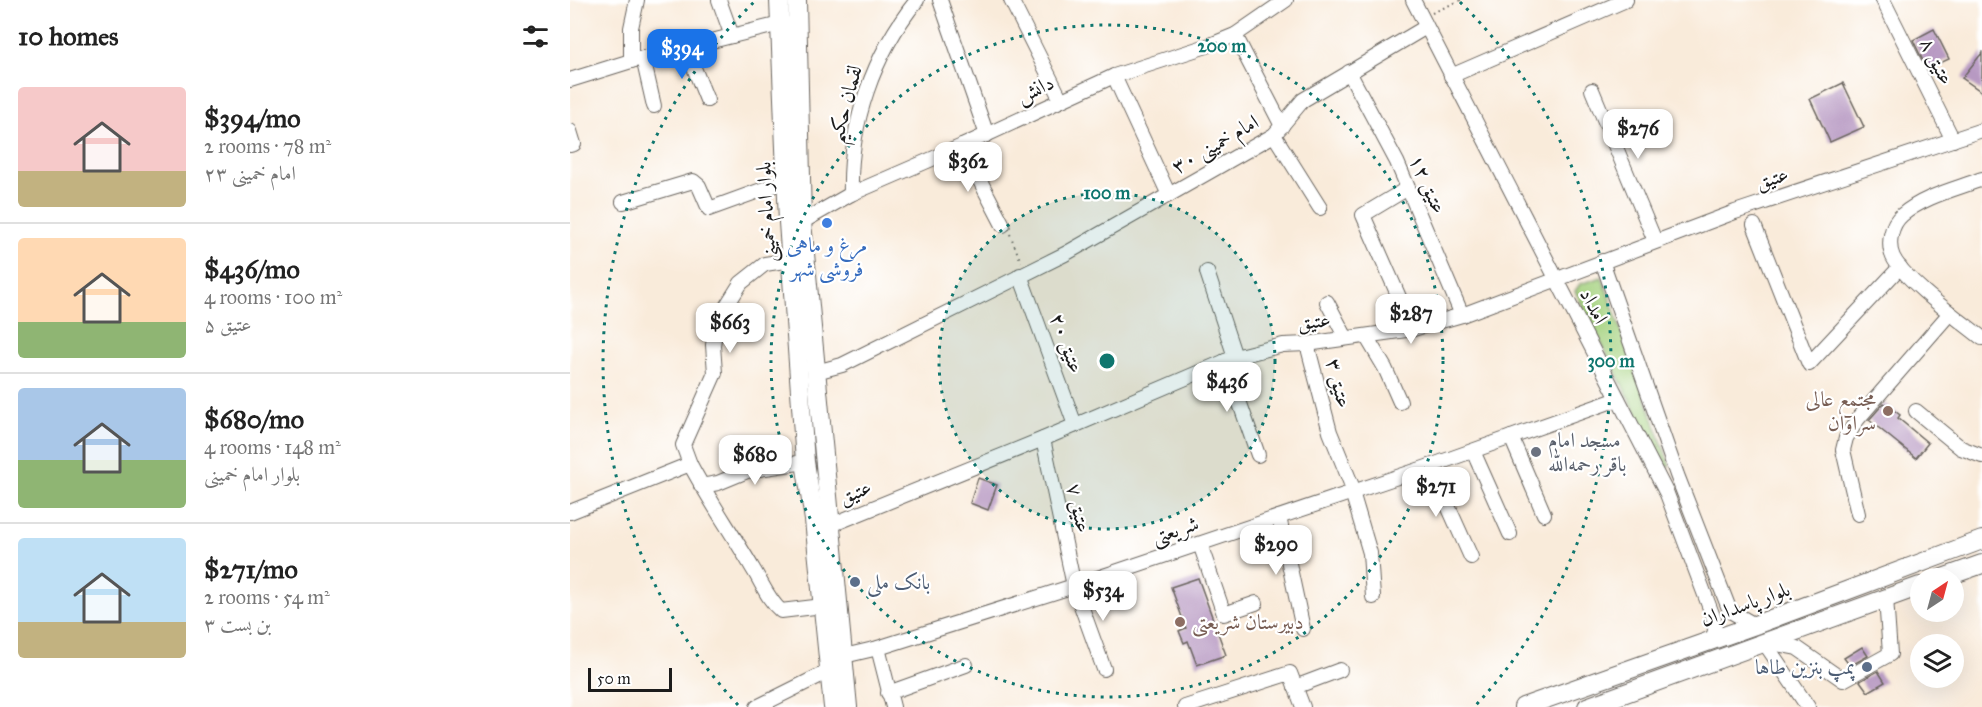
<!DOCTYPE html>
<meta charset="utf-8">
<style>
:root{--surface:#fff;--page:#f6f6f6;--text:#222;--muted:#767676;--line:#e0e0e0;--accent:#1a73e8}
body{margin:0;font-family:"IM FELL Great Primer",Amiri,serif;background:var(--page);color:var(--text);height:100vh;display:flex;flex-direction:column;font-size:22px;white-space:nowrap}
*{box-sizing:border-box;margin:0}
p{font-size:20px;color:var(--muted)}
.icon{flex:none;width:33px;height:33px;fill:none;stroke:currentColor;stroke-width:2;stroke-linecap:round;stroke-linejoin:round}
.map{position:relative;flex:1;overflow:hidden}
.sheet{display:flex;flex-direction:column;background:var(--surface);width:570px}
.sheet>*{flex:none}
.needle{width:39px;rotate:36deg}
.tools{position:absolute;left:1340px;top:568px;display:grid;gap:12px}
.tools a{display:grid;place-items:center;width:54px;height:54px;border-radius:50%;background:var(--surface);box-shadow:0 6px 24px #0002;font-size:30px}
.scale{position:absolute;left:18px;bottom:15px;width:84px;box-sizing:border-box;padding-left:6px;border:3px solid #1c1c1c;border-top:0;font-size:16px;line-height:21px;white-space:nowrap;color:#1c1c1c;-webkit-text-stroke:4px #fff;paint-order:stroke}
.price{position:absolute;translate:-50% -51px;padding:0 14px;border-radius:12px;background:#fff;color:#222;font-size:20px;line-height:39px;filter:drop-shadow(0 2px 3px #0008)}
.price::after{content:'';position:absolute;left:50%;top:36px;width:18px;height:14px;margin-left:-9px;background:inherit;clip-path:polygon(0 0,100% 0,50% 100%)}
.price.on{background:var(--accent);color:#fff}
ul{padding:0;list-style:none}
li{display:flex;align-items:center;gap:18px;height:150px;padding:0 18px}
li+li{border-top:2px solid var(--line)}
li span{display:grid;place-items:center;flex:none;width:168px;height:120px;border-radius:6px;color:#555}
li>.icon{margin-inline-start:auto}
span .icon{width:72px;height:72px;fill:#fffc;stroke-width:1}
li b{font-size:26px}
h2{display:flex;justify-content:space-between;align-items:center;height:72px;padding:0 18px;font-size:26px}
main{display:flex;flex:1;min-height:0}
.map>svg:first-child{display:block}
</style>
<main>
<section class="sheet">
<h2>10 homes<svg class="icon" aria-label="filters" viewBox="0 0 24 24"><path d="M4 7h16M4 17h16"/><circle cx="9" cy="7" r="2"/><circle cx="15" cy="17" r="2"/></svg></h2>
<ul>
<li><span style="background:linear-gradient(#f6c9c9 70%,#c2b280 0)"><svg class="icon" aria-label="home" viewBox="0 0 24 24"><path d="M3 11l9-7 9 7M6 9v11h12V9"/></svg></span><div><b>$394/mo</b><p>2 rooms · 78 m²</p><p>امام خمینی ۲۳</p></div></li>
<li><span style="background:linear-gradient(#ffd9b3 70%,#8fb573 0)"><svg class="icon" aria-label="home" viewBox="0 0 24 24"><path d="M3 11l9-7 9 7M6 9v11h12V9"/></svg></span><div><b>$436/mo</b><p>4 rooms · 100 m²</p><p>عتیق ۵</p></div></li>
<li><span style="background:linear-gradient(#a9c7e8 60%,#8fb573 0)"><svg class="icon" aria-label="home" viewBox="0 0 24 24"><path d="M3 11l9-7 9 7M6 9v11h12V9"/></svg></span><div><b>$680/mo</b><p>4 rooms · 148 m²</p><p>بلوار امام خمینی</p></div></li>
<li><span style="background:linear-gradient(#bfe0f5 70%,#c2b280 0)"><svg class="icon" aria-label="home" viewBox="0 0 24 24"><path d="M3 11l9-7 9 7M6 9v11h12V9"/></svg></span><div><b>$271/mo</b><p>2 rooms · 54 m²</p><p>بن بست ۳</p></div></li>
</ul>
</section>
<div class="map">
<svg width="1412" height="707" viewBox="0 0 1412 707">
<rect width="100%" height="100%" fill="#fff"/>
<filter id="ink" filterUnits="userSpaceOnUse"><feTurbulence type="fractalNoise" baseFrequency=".0167" numOctaves="2"/><feDisplacementMap in="SourceGraphic" scale="12" xChannelSelector="R" yChannelSelector="G"/><feConvolveMatrix kernelMatrix="1 2 1 2 8 2 1 2 1" color-interpolation-filters="sRGB"/></filter>
<filter id="wash" filterUnits="userSpaceOnUse"><feTurbulence type="fractalNoise" baseFrequency=".008" numOctaves="4" result="noise"/><feDisplacementMap in="SourceGraphic" scale="24" xChannelSelector="R" yChannelSelector="G"/><feGaussianBlur stdDeviation="1.35" result="paint"/><feColorMatrix in="noise" values="0 0 0 0 0 0 0 0 0 0 0 0 0 0 0 0 0 1.4 0 .05"/><feComposite in="paint" operator="in"/></filter>
<g filter="url(#wash)">
<rect width="100%" height="100%" fill="#f9ebda"/>
<!-- green -->
<polygon fill="#a4d17e" stroke="#60764d" stroke-width="1.5" points="1032,277 1100,466 1094,468 1005,291 1010,284"/>
<g id="blocks">
<!-- building -->
<g fill="#b799c2">
<polygon points="1364,29 1379,59 1357,69 1343,40"/>
<polygon points="1412,53 1412,92 1392,78"/>
<polygon points="1273,83 1294,127 1260,142 1240,99"/>
<polygon points="1314,403 1330,415 1328,418 1358,443 1346,458 1299,420"/>
<polygon points="408,478 427,485 418,510 400,503"/>
<polygon points="628,578 656,655 627,665 618,641 614,643 609,631 616,628 601,587"/>
<polygon points="1292,647 1298,656 1280,666 1274,658"/>
<polygon points="1308,671 1315,682 1298,692 1290,681"/>
</g>
</g>
</g>
<g filter="url(#ink)">
<use href="#blocks" fill-opacity="0" stroke="#69645e" stroke-width="1.5"/>
<g fill="none" stroke-linecap="round" stroke-linejoin="round">
<!-- minor casing -->
<g stroke="#69645e" stroke-width="16">
<g id="minor">
<polyline points="149,0 162,36"/>
<polyline points="370,0 417,135"/>
<polyline points="441,0 491,100"/>
<polyline points="843,0 1097,494 1144,619 1145,631 1142,640"/>
<polyline points="1313,0 1383,140"/>
<polyline points="665,35 712,126"/>
<polyline points="116,48 137,100"/>
<polyline points="73,58 84,106"/>
<polyline points="61,61 61,28 67,0"/>
<polyline points="779,72 827,162 892,315"/>
<polyline points="544,76 599,195"/>
<polyline points="881,76 1056,0"/>
<polyline points="0,80 61,61 210,24 217,24"/>
<polyline points="1022,90 1085,241"/>
<polyline points="0,131 4,144 0,145"/>
<polyline points="704,135 750,208"/>
<polyline points="392,146 433,225"/>
<path d="M1412,179C1386,189 1354,196 1332,215C1321,224 1317,244 1323,257C1334,280 1391,321 1412,338"/>
<polyline points="838,188 793,215 843,329"/>
<path d="M281,194C279,124 303,55 347,0"/>
<polyline points="53,202 123,181 129,186 139,209 216,181"/>
<polyline points="232,222 281,194 392,146 544,76 643,44 665,35 716,0"/>
<polyline points="1184,225 1239,364 1330,267"/>
<polyline points="1032,261 1107,475 1160,611 1185,625"/>
<polyline points="637,272 665,357"/>
<polyline points="450,275 505,425"/>
<polyline points="757,302 776,338"/>
<polyline points="796,336 815,368 830,402"/>
<polyline points="737,344 760,432 784,491"/>
<polyline points="655,361 688,455"/>
<polyline points="246,372 272,365 495,254 704,135 733,100 856,27"/>
<polyline points="1346,411 1391,448 1412,456"/>
<polyline points="941,437 974,514"/>
<polyline points="473,439 504,586 534,669"/>
<polyline points="903,451 940,534"/>
<polyline points="120,464 113,445 145,373 143,345 147,321 171,283 195,264 221,260"/>
<polyline points="860,466 901,557"/>
<polyline points="131,486 148,483 177,471 235,462"/>
<polyline points="782,492 800,553 803,597"/>
<path d="M0,512L120,464C139,500 162,533 183,569C192,583 198,600 211,611L253,606"/>
<polyline points="1288,514 1273,450 1276,438 1287,420 1380,313"/>
<polyline points="709,517 733,629"/>
<polyline points="261,525 473,439 665,357 713,345 737,344 843,329 892,315 1165,212 1412,130"/>
<polyline points="630,544 654,614 686,603"/>
<polyline points="1194,642 1238,707"/>
<polyline points="1197,642 1227,648 1273,680 1320,654 1316,598"/>
<polyline points="308,648 323,707"/>
<polyline points="274,656 308,648 504,586 860,466 1048,399"/>
<polyline points="725,687 770,670"/>
<polyline points="318,693 396,665"/>
<polyline points="187,707 259,671"/>
<polyline points="615,707 720,673 733,707"/>
</g>
</g>
<!-- major casing -->
<g stroke="#69645e" stroke-width="20">
<g id="major">
<polyline points="209,0 218,222 235,462 244,520 263,707"/>
<polyline points="227,0 232,222 278,707"/>
<polyline points="1370,579 1412,564"/>
<polyline points="953,707 1185,625 1412,540"/>
<polyline points="1017,707 1350,586"/>
</g>
</g>
<!-- path -->
<g stroke="#69645e" stroke-width="2" stroke-dasharray="1.5 4.5" stroke-linecap="butt">
<polyline points="862,13 891,0"/>
<polyline points="440,234 451,262"/>
</g>
<!-- minor -->
<use href="#minor" stroke="#fff" stroke-width="14"/>
<!-- major -->
<use href="#major" stroke="#fff" stroke-width="18"/>
</g>
</g>
<!-- distance rings -->
<circle cx="537" cy="361" r="168" fill="#0f766e" fill-opacity=".12"/>
<g fill="none" stroke="#0f766e" stroke-width="3" stroke-dasharray="3 6">
<circle cx="537" cy="361" r="168"/>
<circle cx="537" cy="361" r="336"/>
<path d="M168 705A504 504 0 0 1 184 2M890 2A504 504 0 0 1 906 705"/>
</g>
<!-- markers -->
<circle fill="#3f7fe0" stroke="#fff" stroke-width="2" cx="257" cy="223" r="6"/>
<g fill="#8d6e63" stroke="#fff" stroke-width="2">
<circle cx="1318" cy="411" r="6"/>
<circle cx="610" cy="622" r="6"/>
</g>
<circle fill="#6b7280" stroke="#fff" stroke-width="2" cx="966" cy="452" r="6"/>
<g fill="#5c6f8a" stroke="#fff" stroke-width="2">
<circle cx="285" cy="582" r="6"/>
<circle cx="1297" cy="667" r="6"/>
</g>
<g text-anchor="middle" stroke-width="4.5" stroke-linejoin="round" paint-order="stroke">
<!-- street labels -->
<g font-size="21" fill="#1c1c1c" stroke="#fff">
<text transform="translate(1367 61) rotate(63)" y="7">عتیق ۸</text>
<text transform="translate(465 89) rotate(-25)" y="7">دانش</text>
<text transform="translate(275 104) rotate(-75)" y="7">لقمان حکیم</text>
<text transform="translate(645 144) rotate(-30)" y="7">امام خمینی ۳۰</text>
<text transform="translate(1202 178) rotate(-18)" y="7">عتیق</text>
<text transform="translate(858 184) rotate(66)" y="7">عتیق ۱۲</text>
<text transform="translate(196 212) rotate(-93)" y="7">بلوار امام خمینی</text>
<text transform="translate(1024 306) rotate(62)" y="7">امداد</text>
<text transform="translate(744 321) rotate(-6)" y="7">عتیق</text>
<text transform="translate(497 343) rotate(70)" y="7">عتیق ۲۰</text>
<text transform="translate(769 383) rotate(76)" y="7">عتیق ۳</text>
<text transform="translate(285 492) rotate(-23)" y="7">عتیق</text>
<text transform="translate(509 508) rotate(78)" y="7">عتیق ۷</text>
<text transform="translate(605 530) rotate(-19)" y="7">شریعتی</text>
<text transform="translate(1175 604) rotate(-20)" y="7">بلوار پاسداران</text>
</g>
<!-- shop labels -->
<g font-size="21" fill="#366cbe" stroke="#fff">
<text x="257" y="252">مرغ و ماهی<tspan x="257" dy="24">فروشی شهر</tspan></text>
</g>
<!-- education labels -->
<g font-size="21" fill="#785e54" stroke="#fff" text-anchor="end">
<text x="1306" y="406">مجتمع عالی<tspan x="1306" dy="24">سراوان</tspan></text>
<text x="622" y="629" text-anchor="start">دبیرستان شریعتی</text>
</g>
<!-- worship labels -->
<g font-size="21" fill="#5b616d" stroke="#fff" text-anchor="start">
<text x="978" y="447">مسجد امام<tspan x="978" dy="24">باقر رحمه‌الله</tspan></text>
</g>
<!-- service labels -->
<g font-size="21" fill="#4e5e75" stroke="#fff" text-anchor="start">
<text x="297" y="589">بانک ملی</text>
<text x="1285" y="674" text-anchor="end">پمپ بنزین طاها</text>
</g>
</g>
<circle cx="537" cy="361" r="9" fill="#0f766e" stroke="#fff" stroke-width="3"/>
<g font-size="18" text-anchor="middle" font-weight="bold" fill="#0f766e" stroke="#fff" stroke-width="4.5" stroke-linejoin="round" paint-order="stroke">
<text x="652" y="52">200 m</text>
<text x="537" y="199">100 m</text>
<text x="1041" y="367">300 m</text>
</g>
</svg>
<div class="tools">
<a><svg class="needle" viewBox="-14 -14 28 28"><path d="M0-13l5 13h-10z" fill="#e53935"/><path d="M0 13l5-13h-10z" fill="#767676"/></svg></a>
<a><svg class="icon" aria-label="layers" viewBox="0 0 24 24"><path d="M12 4l9 5-9 5-9-5zM3 14l9 5 9-5"/></svg></a>
</div>
<div class="scale">50 m</div>
<b class="price on" style="left:112px;top:80px">$394</b>
<b class="price" style="left:1068px;top:160px">$276</b>
<b class="price" style="left:398px;top:193px">$362</b>
<b class="price" style="left:841px;top:345px">$287</b>
<b class="price" style="left:160px;top:354px">$663</b>
<b class="price" style="left:657px;top:413px">$436</b>
<b class="price" style="left:185px;top:486px">$680</b>
<b class="price" style="left:866px;top:518px">$271</b>
<b class="price" style="left:706px;top:576px">$290</b>
<b class="price" style="left:533px;top:622px">$534</b>
</div>
</main>
